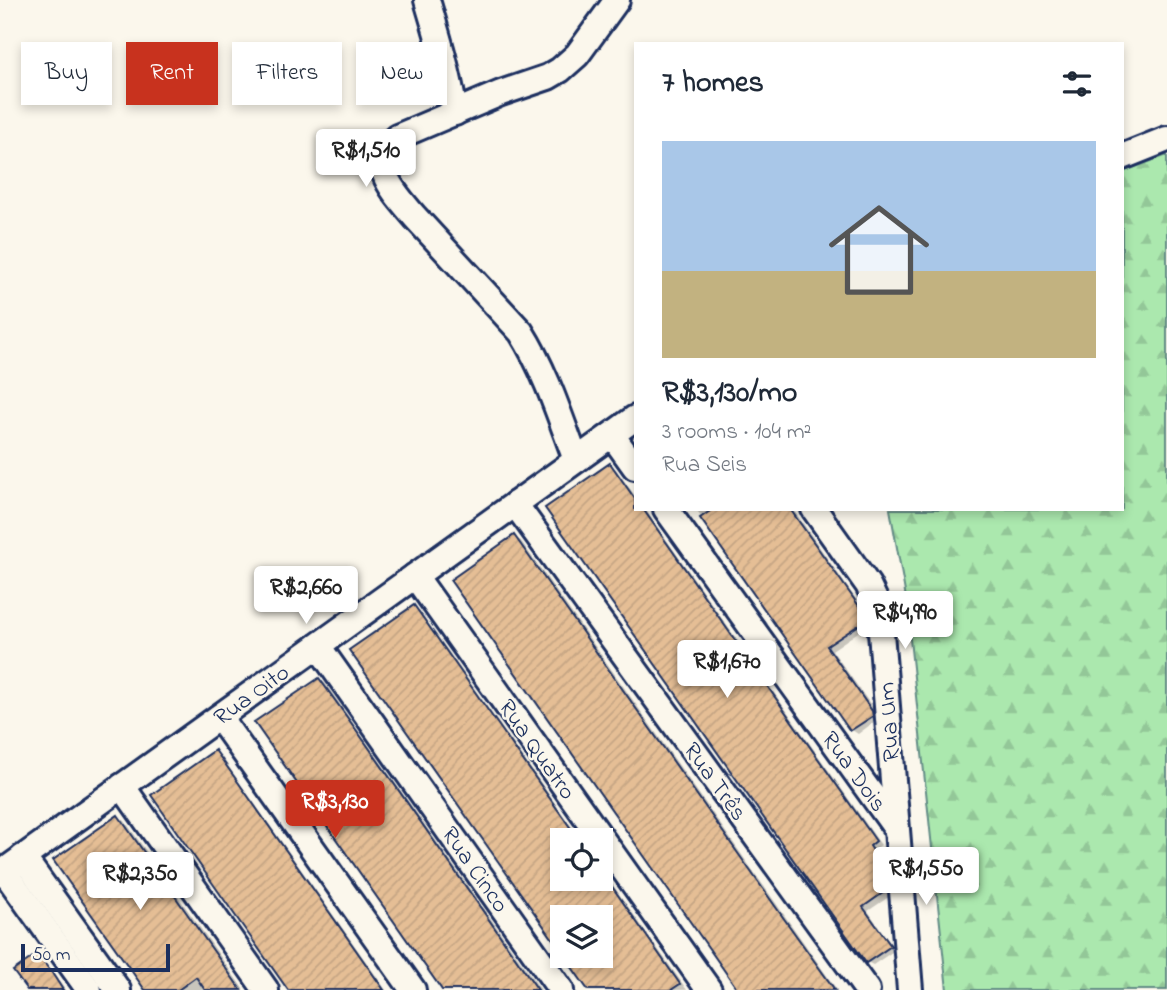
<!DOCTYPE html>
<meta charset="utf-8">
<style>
:root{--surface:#fff;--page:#f2f2f3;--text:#1f2937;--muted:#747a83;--line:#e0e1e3;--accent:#c8321e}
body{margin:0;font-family:"Indie Flower",sans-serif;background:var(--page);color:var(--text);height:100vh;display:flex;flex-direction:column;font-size:26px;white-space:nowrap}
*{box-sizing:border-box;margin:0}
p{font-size:23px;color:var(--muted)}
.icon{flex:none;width:38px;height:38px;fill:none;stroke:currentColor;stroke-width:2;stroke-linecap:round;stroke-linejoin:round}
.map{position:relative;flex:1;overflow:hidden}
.drawer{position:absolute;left:634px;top:42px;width:490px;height:469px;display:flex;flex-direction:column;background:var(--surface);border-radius:0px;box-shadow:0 4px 10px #0003}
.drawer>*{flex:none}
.hud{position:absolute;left:21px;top:42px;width:508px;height:63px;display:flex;gap:14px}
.buttons{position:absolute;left:550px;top:828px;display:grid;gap:14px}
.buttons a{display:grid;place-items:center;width:63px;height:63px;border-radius:0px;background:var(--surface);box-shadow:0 4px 10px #0003;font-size:35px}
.scale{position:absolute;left:21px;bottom:18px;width:149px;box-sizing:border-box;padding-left:7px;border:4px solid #1b2f5e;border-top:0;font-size:19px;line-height:24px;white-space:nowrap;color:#1b2f5e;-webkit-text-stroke:5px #fbf7ec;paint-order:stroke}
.price{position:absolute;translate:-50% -60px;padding:0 16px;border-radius:7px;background:#fff;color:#222;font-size:23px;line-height:46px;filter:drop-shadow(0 2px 4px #0008)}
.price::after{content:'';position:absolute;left:50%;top:42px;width:21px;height:16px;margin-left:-10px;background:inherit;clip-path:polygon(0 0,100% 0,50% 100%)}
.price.current{background:var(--accent);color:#fff}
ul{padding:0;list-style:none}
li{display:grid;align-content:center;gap:14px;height:371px;padding:0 28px}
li+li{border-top:2px solid var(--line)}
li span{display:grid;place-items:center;height:217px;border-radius:0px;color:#555}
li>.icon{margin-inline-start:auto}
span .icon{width:126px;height:126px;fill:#fffc;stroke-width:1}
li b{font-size:30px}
h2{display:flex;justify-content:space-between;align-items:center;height:84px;padding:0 28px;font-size:30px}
.pill{padding:0 24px;border-radius:0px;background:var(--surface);box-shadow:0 4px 10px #0003;font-size:24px;line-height:63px}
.pill.current{background:var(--accent);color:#fff}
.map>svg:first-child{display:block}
</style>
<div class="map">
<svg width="1167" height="990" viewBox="0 0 1167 990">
<defs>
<pattern id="forest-firs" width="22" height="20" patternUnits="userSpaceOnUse" patternTransform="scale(1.75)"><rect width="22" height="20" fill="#abe8ae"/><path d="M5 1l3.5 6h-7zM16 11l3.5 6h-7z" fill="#93c798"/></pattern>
<pattern id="building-hatch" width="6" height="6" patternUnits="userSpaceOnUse" patternTransform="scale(1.75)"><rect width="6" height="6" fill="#e5be95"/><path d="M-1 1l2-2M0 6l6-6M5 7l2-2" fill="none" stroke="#c4a483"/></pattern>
</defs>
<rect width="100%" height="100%" fill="#fbf7ec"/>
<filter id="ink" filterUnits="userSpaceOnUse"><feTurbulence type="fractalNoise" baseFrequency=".0143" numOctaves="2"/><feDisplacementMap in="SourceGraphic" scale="14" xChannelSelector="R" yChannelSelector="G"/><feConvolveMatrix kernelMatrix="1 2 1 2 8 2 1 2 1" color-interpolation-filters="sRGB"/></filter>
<g filter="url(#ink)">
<!-- forest -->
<polygon fill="url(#forest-firs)" stroke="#638c86" stroke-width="2" points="1167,155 1167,990 947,990 905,592 890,509 1122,509 1122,172"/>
<!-- shadow -->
<g fill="#0003">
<polygon points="610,465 616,469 635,496 635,509 645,509 881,845 875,849 891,873 893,894 868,911 895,950 873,965 867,962"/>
<polygon points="696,509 793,509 869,618 870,624 832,650 878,715 878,719 858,734 852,730"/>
<polygon points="514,537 521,541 837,990 740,990"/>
<polygon points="414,607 420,611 581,840 562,840 562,878 600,878 600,867 687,990 590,990 566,956 600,956 600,917 562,917"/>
<polygon points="319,680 325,683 541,990 444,990"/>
<polygon points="215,752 221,756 386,990 290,990"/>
<polygon points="119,817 125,821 244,990 147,990"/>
<polygon points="37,956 43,959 65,990 29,990"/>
</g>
<!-- building -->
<g fill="url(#building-hatch)" stroke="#1b2f5e" stroke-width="2">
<polygon points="610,463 635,499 635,509 643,509 876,841 870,846 885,868 887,890 863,907 891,946 866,963 545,508"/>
<polygon points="713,509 790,509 864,613 865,621 827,646 872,711 873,716 850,731 700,518"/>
<polygon points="514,535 780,913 835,990 738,990 668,890 450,580"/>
<polygon points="414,605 579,840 562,840 562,878 606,878 680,984 671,990 588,990 564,956 600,956 600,917 562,917 562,952 349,650"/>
<polygon points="319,678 367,745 538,990 442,990 254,722"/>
<polygon points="215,750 238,782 384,990 288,990 232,911 151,795"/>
<polygon points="118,815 193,922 241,990 205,990 196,977 178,990 145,990 53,860"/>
<polygon points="37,954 52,973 63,990 27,990 13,971"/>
</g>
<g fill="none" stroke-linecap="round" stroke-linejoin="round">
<!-- minor casing -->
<g stroke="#1b2f5e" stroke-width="30">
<g id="minor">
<path d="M427,0C438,37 449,74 455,113"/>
<polyline points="1122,157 1167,139"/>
<polyline points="612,435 635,467"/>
<path d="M576,460C560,417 546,372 521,332L415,217C396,194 364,163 397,137L501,93L548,77L560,70L577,55L617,0"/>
<polyline points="515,504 867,990"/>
<polyline points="666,509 895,827"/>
<polyline points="814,509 868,585 877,604 880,620 910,990"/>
<polyline points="415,576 709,990"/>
<polyline points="318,646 561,990"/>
<polyline points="219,717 413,990"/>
<polyline points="122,786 266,990"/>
<polyline points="23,857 118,990"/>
<polyline points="4,871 89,990"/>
<polyline points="0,874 635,418"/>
</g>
</g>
<!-- minor -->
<use href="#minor" stroke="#fbf7ec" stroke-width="24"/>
</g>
</g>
<g text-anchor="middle" stroke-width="5" stroke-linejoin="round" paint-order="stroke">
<!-- street labels -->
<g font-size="24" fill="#1b2f5e" stroke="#fbf7ec">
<text transform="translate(251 694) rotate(-36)" y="8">Rua Oito</text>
<text transform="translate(888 722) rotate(-94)" y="8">Rua Um</text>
<text transform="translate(538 749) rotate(55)" y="8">Rua Quatro</text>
<text transform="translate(855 771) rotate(54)" y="8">Rua Dois</text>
<text transform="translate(716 781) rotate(54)" y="8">Rua Três</text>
<text transform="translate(476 869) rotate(55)" y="8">Rua Cinco</text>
</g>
</g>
</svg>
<div class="buttons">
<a><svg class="icon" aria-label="locate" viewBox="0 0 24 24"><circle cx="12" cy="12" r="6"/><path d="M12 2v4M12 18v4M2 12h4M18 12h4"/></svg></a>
<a><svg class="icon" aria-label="layers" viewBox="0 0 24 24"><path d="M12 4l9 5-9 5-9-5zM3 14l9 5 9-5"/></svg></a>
</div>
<div class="scale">50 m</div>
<b class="price" style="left:366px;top:189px">R$1,510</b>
<b class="price" style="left:306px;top:626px">R$2,660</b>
<b class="price" style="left:905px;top:651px">R$4,990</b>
<b class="price" style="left:727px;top:700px">R$1,670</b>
<b class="price current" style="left:335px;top:840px">R$3,130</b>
<b class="price" style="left:926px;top:907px">R$1,550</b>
<b class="price" style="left:140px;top:912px">R$2,350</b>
<div class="hud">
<a class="pill">Buy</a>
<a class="pill current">Rent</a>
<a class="pill">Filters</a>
<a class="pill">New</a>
</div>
<section class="drawer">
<h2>7 homes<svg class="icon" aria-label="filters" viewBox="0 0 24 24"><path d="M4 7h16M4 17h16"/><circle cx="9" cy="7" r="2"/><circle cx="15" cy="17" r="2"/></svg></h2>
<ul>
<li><span style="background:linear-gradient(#a9c7e8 60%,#c2b280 0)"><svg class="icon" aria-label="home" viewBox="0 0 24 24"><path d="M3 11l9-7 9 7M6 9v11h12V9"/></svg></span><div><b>R$3,130/mo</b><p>3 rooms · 104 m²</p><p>Rua Seis</p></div></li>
</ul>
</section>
</div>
